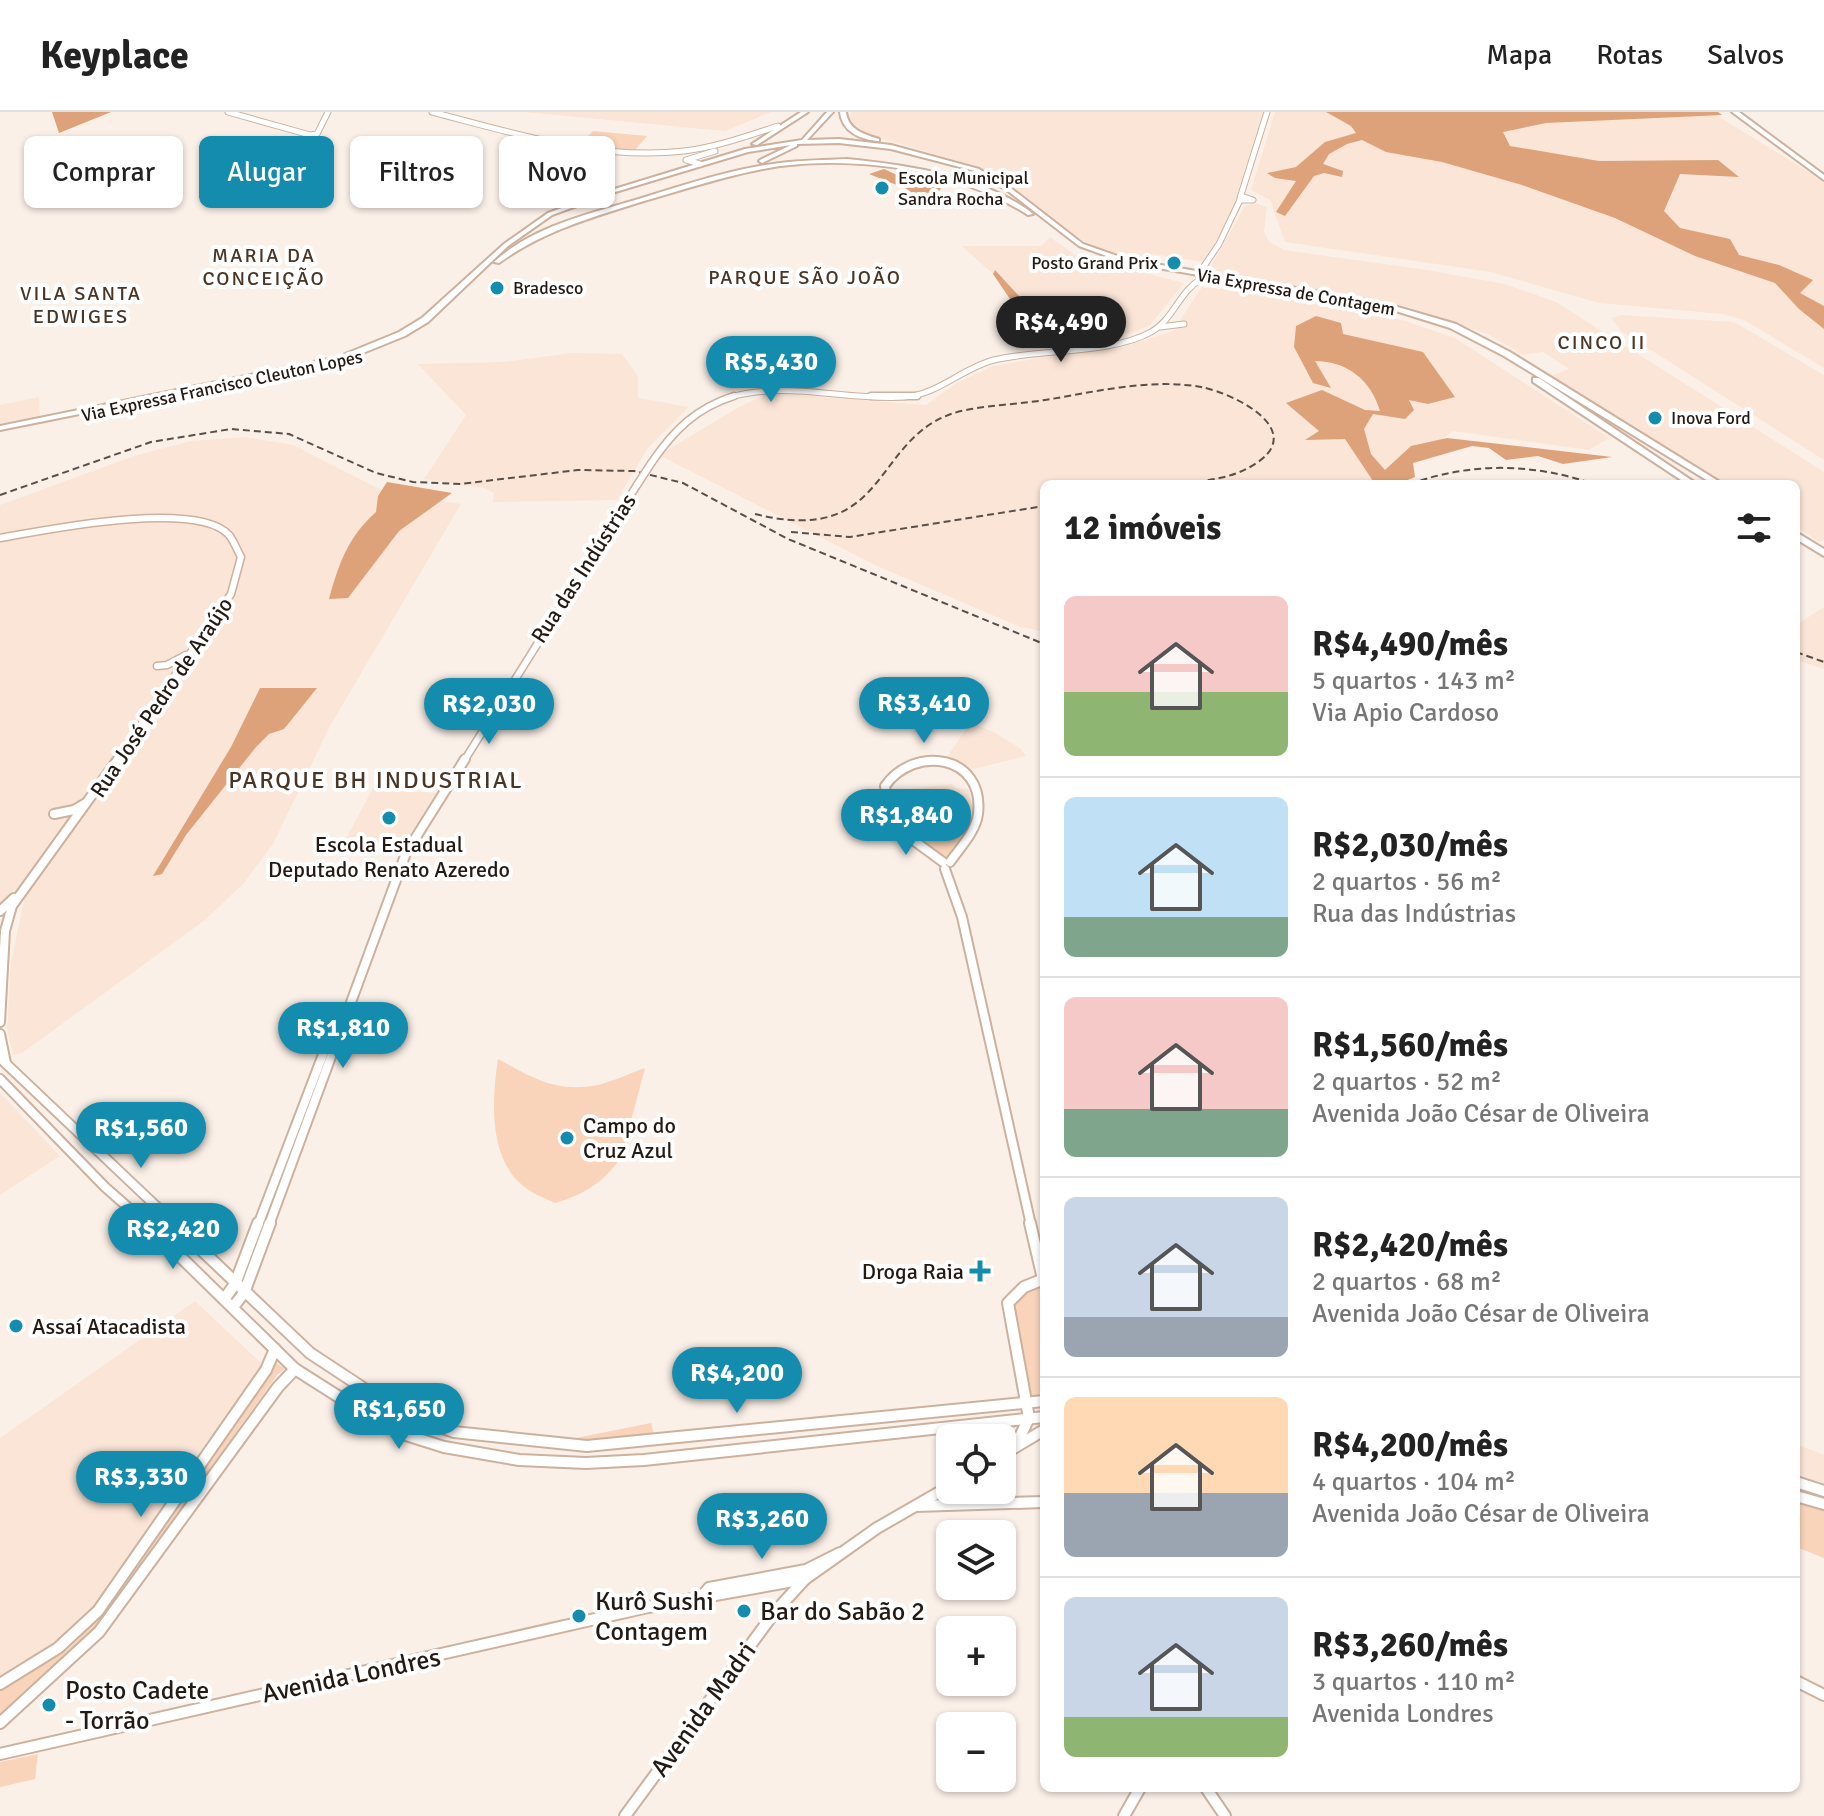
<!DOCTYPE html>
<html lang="pt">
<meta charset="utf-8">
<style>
:root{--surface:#fff;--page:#f2f2f2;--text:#222;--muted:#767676;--line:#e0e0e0;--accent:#138cae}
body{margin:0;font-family:Signika,sans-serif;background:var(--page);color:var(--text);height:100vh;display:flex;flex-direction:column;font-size:30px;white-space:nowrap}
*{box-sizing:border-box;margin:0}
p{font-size:26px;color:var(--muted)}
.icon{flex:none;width:44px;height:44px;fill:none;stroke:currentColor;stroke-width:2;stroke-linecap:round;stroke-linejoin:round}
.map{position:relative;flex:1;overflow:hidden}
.side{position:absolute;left:1040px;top:368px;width:760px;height:1312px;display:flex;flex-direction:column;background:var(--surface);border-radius:12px;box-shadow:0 2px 6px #0004}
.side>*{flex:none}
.banner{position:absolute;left:24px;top:24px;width:760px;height:72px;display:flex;gap:16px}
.fabs{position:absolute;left:936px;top:1312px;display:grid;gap:16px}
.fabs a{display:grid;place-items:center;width:80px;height:80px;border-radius:12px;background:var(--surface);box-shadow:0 2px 6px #0004;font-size:40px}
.price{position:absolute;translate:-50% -68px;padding:0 18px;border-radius:28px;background:var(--accent);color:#fff;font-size:26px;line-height:52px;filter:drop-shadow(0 2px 4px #0008)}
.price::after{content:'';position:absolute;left:50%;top:48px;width:24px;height:18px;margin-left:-12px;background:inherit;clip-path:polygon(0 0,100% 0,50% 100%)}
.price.active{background:#222;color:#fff}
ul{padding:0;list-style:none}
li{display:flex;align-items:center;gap:24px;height:200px;padding:0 24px}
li+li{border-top:2px solid var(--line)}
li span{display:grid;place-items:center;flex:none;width:224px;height:160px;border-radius:12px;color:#555}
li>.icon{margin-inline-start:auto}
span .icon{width:96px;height:96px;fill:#fffc;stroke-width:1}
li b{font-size:34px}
h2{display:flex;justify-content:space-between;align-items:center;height:96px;padding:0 24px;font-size:34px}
.tag{padding:0 28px;border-radius:12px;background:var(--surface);box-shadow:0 2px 6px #0004;font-size:28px;line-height:72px}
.tag.active{background:var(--accent);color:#fff}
header{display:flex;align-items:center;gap:48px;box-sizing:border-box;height:112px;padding:0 40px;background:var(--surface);border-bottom:2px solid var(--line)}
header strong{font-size:38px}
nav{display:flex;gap:44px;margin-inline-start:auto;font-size:28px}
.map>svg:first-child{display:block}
</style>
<header>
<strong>Keyplace</strong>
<nav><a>Mapa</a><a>Rotas</a><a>Salvos</a></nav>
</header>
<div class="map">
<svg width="1824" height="1704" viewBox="0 0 1824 1704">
<rect width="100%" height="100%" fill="#fbf0e8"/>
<!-- built -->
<g fill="#fae5d7">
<polygon points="524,0 771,0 725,19"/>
<polygon points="852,0 1263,0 1230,106 1203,150 1153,142 1147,147 1100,138 1055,112 1013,74 969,52 859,20 846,10"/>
<polygon points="1275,0 1711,0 1824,69 1824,256 1744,208 1723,202 1599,191 1491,160 1285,130 1270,88 1251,78"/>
<polygon points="1256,91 1267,95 1264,120 1269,130 1284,138 1427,158 1505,172 1556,190 1824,360 1824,428 1820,430 1796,415 1796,372 1726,372 1551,264 1569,257 1543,240 1523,243 1490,223 1405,194 1207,162 1245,94"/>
<polygon points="1050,125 1075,143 1184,171 1150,213 1129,222 1095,222 1051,214 962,134 1041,134"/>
<polygon points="1202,175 1301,186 1405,209 1455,226 1609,326 1589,338 1453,319 1379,372 1044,372 1044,520 1018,514 877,454 659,343 739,295 769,281 926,293 955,272 993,254 1080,239 1117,237 1173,219"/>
<polygon points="1621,203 1734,210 1824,263 1824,348 1621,219 1611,206"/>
<polygon points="572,241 622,242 638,264 638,286 689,295 647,337 617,388 493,390 494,381 484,376 424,367 466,303 418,252 504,250"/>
<polygon points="39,285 40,308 0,316 0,293"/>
<polygon points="245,325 293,333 385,380 461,392 330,614 273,732 243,772 205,808 22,941 13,943 7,917 11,850 24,789 13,787 0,799 0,393 134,344 191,329"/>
<polygon points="1824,495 1824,557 1796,548 1796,513"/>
<polygon points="970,611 992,619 1020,636 1026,644 974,657 947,645"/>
<polygon points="953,672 955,676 968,677 973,697 899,703 895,683 907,681 909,677"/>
<polygon points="373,676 436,681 402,735 343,732"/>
<polygon points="0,981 60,1044 0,1083"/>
<polygon points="195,1189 260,1250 262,1258 90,1500 58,1532 0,1566 0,1326"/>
<polygon points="1796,1332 1824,1343 1824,1377 1796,1368"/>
</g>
<!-- green -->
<g fill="#f9d4ba">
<polygon points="593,19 647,24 635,38 580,33"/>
<polygon points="962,706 973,707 949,748 945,748 905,715 912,711"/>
<path d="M498,947C533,966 556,981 598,973C614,969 630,961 645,956L622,1043C608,1068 582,1084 555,1091C544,1086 531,1081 522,1073C488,1044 492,987 498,947Z"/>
<polygon points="1044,1169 1044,1285 1031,1287 1010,1192 1025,1176"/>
<polygon points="275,1250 285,1257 277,1263 123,1479 92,1519 0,1603 0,1576 68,1537 94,1511"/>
<polygon points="651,1311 655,1326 556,1330"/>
<polygon points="1796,1390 1824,1399 1824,1446 1796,1435"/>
<polygon points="38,1642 35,1667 0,1675 0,1650"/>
</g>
<!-- forest -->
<g fill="#dda27a">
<polygon points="52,0 111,0 59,21"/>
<polygon points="1326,0 1718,0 1722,3 1546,11 1503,20 1510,34 1599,49 1718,48 1739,65 1680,62 1664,99 1680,116 1730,127 1739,143 1779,153 1813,168 1800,181 1824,194 1824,217 1799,197 1775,171 1695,144 1615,106 1522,73 1442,50 1386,40 1362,28 1347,32 1329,42 1323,52 1343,59 1342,65 1324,61 1314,64 1285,104 1276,100 1296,69 1275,66 1267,61 1296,55 1325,30 1356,21 1351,14"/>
<polygon points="884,57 916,72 941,76 937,83 940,88 914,88 907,77 869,62"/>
<polygon points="995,158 1043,210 1075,215 1029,215 993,162"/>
<path d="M1316,204L1341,211L1343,222L1423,240L1455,285L1428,292L1409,288L1414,298L1405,307L1373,302L1364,317L1371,342L1385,358L1411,334L1447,326L1612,345L1563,352L1538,344L1506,348L1489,336L1472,334L1413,351L1415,365L1398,372H1375L1345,327L1305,328L1319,319L1286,291L1322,278L1365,298L1380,299C1371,268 1347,249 1315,249L1331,276L1313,271L1294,235L1296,214Z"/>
<path d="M387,370L452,381L399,419L348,486L329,487C339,451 348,425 376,400L378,384Z"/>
<polygon points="260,576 317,576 284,617 269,622 256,635 186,723 162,762 153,764 231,635"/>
</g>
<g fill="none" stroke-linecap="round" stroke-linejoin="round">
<!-- secondary-far3 casing -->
<g stroke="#ccb19e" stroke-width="7">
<g id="secondary-far3">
<polyline points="228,0 310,23 317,22 328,0"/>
<path d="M432,0C513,21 599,49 684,39C717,35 747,24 778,14"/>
<polyline points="700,52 686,48 715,39"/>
<polygon points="1244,85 1253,88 1240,88"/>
<polyline points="1240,86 1267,0"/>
<polyline points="1198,163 1219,132 1240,88"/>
<polyline points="1160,215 1184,212"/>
<path d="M727,286C786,268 845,289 904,285C938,283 962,256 994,248C1039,237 1112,242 1151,220C1173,208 1179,180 1201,167"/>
</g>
</g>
<!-- secondary-far2 casing -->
<g stroke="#ccb19e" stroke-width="9">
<g id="secondary-far2">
<polyline points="871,284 917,284"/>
<path d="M652,350C674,318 696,296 734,284"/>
<path d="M0,426C45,418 197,387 229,423C234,429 237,438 241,445L231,482L116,649"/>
<polyline points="157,554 167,553 186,543"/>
<polyline points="464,649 637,373"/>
<polyline points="921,649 942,649"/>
</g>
</g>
<!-- secondary-far1 casing -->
<g stroke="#ccb19e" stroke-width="12">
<g id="secondary-far1">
<polyline points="54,702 74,698 86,691"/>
<path d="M943,750L891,712L885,674C915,632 985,643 978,702C976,719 960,736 950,750"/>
<polyline points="945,757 962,805 1031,1113"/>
<polyline points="0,799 14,786"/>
<polyline points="0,910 5,819 12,794 118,647"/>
<polyline points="0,922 6,951"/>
<polyline points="0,946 176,1113"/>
<polyline points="0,967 105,1075 148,1113"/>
<polyline points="258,1113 338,903 345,897"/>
<polyline points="269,1113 406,741 465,647"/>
</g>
</g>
<!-- secondary casing -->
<g stroke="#ccb19e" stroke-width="14">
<g id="secondary">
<polyline points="146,1111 295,1257 369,1304 406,1323 444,1335 519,1348 586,1351 644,1348 1044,1305"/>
<polyline points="173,1111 310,1241 401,1301 454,1320 587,1334 1044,1289"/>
<polyline points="1030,1111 1043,1167"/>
<polyline points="225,1186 235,1172 258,1111"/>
<polyline points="233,1195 244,1181 270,1111"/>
<polyline points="1015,1335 1029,1306 1008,1191 1024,1175 1044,1167"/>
<polyline points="1002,1343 1044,1318"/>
<polyline points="1796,1370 1824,1379"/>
<polyline points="1796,1384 1824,1392"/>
<polyline points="916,1394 1044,1390"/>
<polyline points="702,1484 709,1476 806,1458 840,1441"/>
<polyline points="1796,1569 1824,1583"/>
<polyline points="0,1572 58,1536 98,1499 266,1258 275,1237"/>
<polyline points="0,1611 99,1520 278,1275 295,1257"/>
<polyline points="0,1642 648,1495 805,1467 877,1416 950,1374"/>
<polyline points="1206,1676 1225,1704"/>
<polyline points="625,1704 774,1501 805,1467"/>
<polyline points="1124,1704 1140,1676"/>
</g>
</g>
<!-- highway casing -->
<g stroke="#ccb19e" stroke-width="4">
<g id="highway">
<polygon points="801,0 808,0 757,33 752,32"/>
<polygon points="827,0 833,0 807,28 839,27 891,33 979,57 1012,77 1083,132 1126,147 1384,191 1456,212 1510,240 1723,372 1713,372 1504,244 1450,216 1383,195 1123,150 1079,134 1008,79 975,59 891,37 839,31 797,32 797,34 762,51 759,49 760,48 791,33 748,40 612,81 552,103 508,134 428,210 405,224 343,249 0,318 0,314 338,245 399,220 422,206 504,132 548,101 608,79 745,37 802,28"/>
<path d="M840,0H846C848,18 864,22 879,27V29C861,28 842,20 840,0Z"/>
<polygon points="1732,0 1739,0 1824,63 1824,68"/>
<path d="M847,47C907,53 985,64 1033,102L1028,103C957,58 863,44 780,54C734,61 689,76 644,89C593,105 543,119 499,151L494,150C531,116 584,103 632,89C681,74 730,57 780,51C803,48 825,48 847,47Z"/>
<polygon points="1533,266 1539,266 1697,372 1687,372 1533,270"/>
<polygon points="1796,420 1824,437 1824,444 1796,427"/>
</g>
</g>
<!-- secondary-far3 -->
<use href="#secondary-far3" stroke="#fff" stroke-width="5"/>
<!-- secondary-far2 -->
<use href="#secondary-far2" stroke="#fff" stroke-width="6"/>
<!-- secondary-far1 -->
<use href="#secondary-far1" stroke="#fff" stroke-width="8"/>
<!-- secondary -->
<use href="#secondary" stroke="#fff" stroke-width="10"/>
<!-- highway -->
<use href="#highway" fill="#fff" fill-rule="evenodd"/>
<!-- rail -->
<g stroke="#5a4f48" stroke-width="2" stroke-dasharray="7 4" stroke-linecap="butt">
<path d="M1410,372C1472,350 1532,351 1594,372"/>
<polyline points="0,383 151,330 231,317 289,322 376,361 413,370 460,372 578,358 634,359 683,371 788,427 1044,532"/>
<path d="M755,402C896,437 869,317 966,298C992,293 1019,292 1045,288C1095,280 1149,266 1201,275C1237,282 1312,321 1250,355C1229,367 1203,369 1180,372"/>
<polyline points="791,420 850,425 1044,394"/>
<polyline points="1796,540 1824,550"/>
</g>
<!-- secondary-bridge casing -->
<g stroke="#ccb19e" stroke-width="9" stroke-linecap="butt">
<polyline id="secondary-bridge" points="637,373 652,350"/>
</g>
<!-- secondary-bridge -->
<use href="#secondary-bridge" stroke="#fff" stroke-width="6"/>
</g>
<!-- markers -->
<g fill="#138cae" stroke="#fff" stroke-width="3">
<circle cx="882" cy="76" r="8"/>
<circle cx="1174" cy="151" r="8"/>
<circle cx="497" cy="176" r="8"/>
<circle cx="1655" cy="306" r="8"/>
<circle cx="389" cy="706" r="8"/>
<circle cx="567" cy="1026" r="8"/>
<path d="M976 1147h8v8h8v8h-8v8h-8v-8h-8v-8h8z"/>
<circle cx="16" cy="1214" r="8"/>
<circle cx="744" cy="1499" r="8"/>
<circle cx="579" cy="1504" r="8"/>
<circle cx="49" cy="1593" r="8"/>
</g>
<g text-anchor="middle" stroke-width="8" stroke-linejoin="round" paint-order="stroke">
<!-- far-poi labels -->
<g font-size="18" fill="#241a13" stroke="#fff" text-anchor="start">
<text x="898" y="72">Escola Municipal<tspan x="898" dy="21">Sandra Rocha</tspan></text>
<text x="1158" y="157" text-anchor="end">Posto Grand Prix</text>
<text x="513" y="182">Bradesco</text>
<text x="1671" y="312">Inova Ford</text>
</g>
<!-- far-street labels -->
<g font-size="18" fill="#241a13" stroke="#fff">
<text transform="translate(1296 180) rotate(10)" y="6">Via Expressa de Contagem</text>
<text transform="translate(222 274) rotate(-12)" y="6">Via Expressa Francisco Cleuton Lopes</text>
</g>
<!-- far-neighbourhood labels -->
<g font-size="20" letter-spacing="2" fill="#4b3525" stroke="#fff">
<text x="264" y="150">MARIA DA<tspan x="264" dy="23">CONCEIÇÃO</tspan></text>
<text x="805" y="172">PARQUE SÃO JOÃO</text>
<text x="81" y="188">VILA SANTA<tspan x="81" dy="23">EDWIGES</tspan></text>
<text x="1602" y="237">CINCO II</text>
</g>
<!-- street labels -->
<g font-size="22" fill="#241a13" stroke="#fff">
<text transform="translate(583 456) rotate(-57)" y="8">Rua das Indústrias</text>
<text transform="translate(161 585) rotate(-56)" y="8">Rua José Pedro de Araújo</text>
</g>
<!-- poi labels -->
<g font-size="22" fill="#241a13" stroke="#fff" text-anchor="start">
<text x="389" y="740" text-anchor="middle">Escola Estadual<tspan x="389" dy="25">Deputado Renato Azeredo</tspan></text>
<text x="583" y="1021">Campo do<tspan x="583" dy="25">Cruz Azul</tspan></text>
<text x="964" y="1167" text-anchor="end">Droga Raia</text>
<text x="32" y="1222">Assaí Atacadista</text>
</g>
<!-- neighbourhood labels -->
<g font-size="24" letter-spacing="2" fill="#4b3525" stroke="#fff">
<text x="376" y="676">PARQUE BH INDUSTRIAL</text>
</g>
<!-- near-poi labels -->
<g font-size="26" fill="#241a13" stroke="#fff" text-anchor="start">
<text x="595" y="1498">Kurô Sushi<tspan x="595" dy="30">Contagem</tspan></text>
<text x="760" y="1508">Bar do Sabão 2</text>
<text x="65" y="1587">Posto Cadete<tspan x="65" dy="30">- Torrão</tspan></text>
</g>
<!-- near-street labels -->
<g font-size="26" fill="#241a13" stroke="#fff">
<text transform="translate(351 1563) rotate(-12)" y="9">Avenida Londres</text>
<text transform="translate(703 1597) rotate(-54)" y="9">Avenida Madri</text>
</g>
</g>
</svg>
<div class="fabs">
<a><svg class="icon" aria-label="locate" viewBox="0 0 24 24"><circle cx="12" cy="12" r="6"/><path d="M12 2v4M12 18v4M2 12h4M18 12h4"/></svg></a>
<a><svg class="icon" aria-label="layers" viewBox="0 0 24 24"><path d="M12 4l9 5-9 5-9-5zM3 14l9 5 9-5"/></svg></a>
<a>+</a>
<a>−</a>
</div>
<b class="price active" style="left:1061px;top:252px">R$4,490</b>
<b class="price" style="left:771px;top:292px">R$5,430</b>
<b class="price" style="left:924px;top:633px">R$3,410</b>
<b class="price" style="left:489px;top:634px">R$2,030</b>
<b class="price" style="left:906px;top:745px">R$1,840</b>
<b class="price" style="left:343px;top:958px">R$1,810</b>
<b class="price" style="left:141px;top:1058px">R$1,560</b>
<b class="price" style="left:173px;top:1159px">R$2,420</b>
<b class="price" style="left:737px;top:1303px">R$4,200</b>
<b class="price" style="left:399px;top:1339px">R$1,650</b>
<b class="price" style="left:141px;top:1407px">R$3,330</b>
<b class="price" style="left:762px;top:1449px">R$3,260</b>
<div class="banner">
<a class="tag">Comprar</a>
<a class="tag active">Alugar</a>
<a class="tag">Filtros</a>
<a class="tag">Novo</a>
</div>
<section class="side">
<h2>12 imóveis<svg class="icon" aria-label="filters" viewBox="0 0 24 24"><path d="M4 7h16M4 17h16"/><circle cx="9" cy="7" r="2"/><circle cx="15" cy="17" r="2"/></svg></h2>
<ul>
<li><span style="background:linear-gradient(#f6c9c9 60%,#8fb573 0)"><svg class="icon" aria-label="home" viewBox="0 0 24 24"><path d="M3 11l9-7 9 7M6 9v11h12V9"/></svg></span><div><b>R$4,490/mês</b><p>5 quartos · 143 m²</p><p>Via Apio Cardoso</p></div></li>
<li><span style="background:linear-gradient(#bfe0f5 75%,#7fa58c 0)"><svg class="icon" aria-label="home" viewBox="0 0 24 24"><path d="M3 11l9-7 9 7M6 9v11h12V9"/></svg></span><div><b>R$2,030/mês</b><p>2 quartos · 56 m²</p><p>Rua das Indústrias</p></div></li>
<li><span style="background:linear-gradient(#f6c9c9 70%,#7fa58c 0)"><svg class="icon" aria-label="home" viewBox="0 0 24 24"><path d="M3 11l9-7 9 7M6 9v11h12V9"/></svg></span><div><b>R$1,560/mês</b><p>2 quartos · 52 m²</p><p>Avenida João César de Oliveira</p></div></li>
<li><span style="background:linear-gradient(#c9d6e8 75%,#9aa5b1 0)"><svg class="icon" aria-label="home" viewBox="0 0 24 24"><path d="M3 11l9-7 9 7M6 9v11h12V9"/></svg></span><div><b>R$2,420/mês</b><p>2 quartos · 68 m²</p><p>Avenida João César de Oliveira</p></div></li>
<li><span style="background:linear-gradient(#ffd9b3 60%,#9aa5b1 0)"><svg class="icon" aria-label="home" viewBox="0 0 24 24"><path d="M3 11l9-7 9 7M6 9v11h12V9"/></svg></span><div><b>R$4,200/mês</b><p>4 quartos · 104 m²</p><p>Avenida João César de Oliveira</p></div></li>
<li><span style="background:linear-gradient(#c9d6e8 75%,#8fb573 0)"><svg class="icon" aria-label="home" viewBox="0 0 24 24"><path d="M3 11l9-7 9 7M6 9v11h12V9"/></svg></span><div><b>R$3,260/mês</b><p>3 quartos · 110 m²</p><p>Avenida Londres</p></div></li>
</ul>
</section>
</div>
